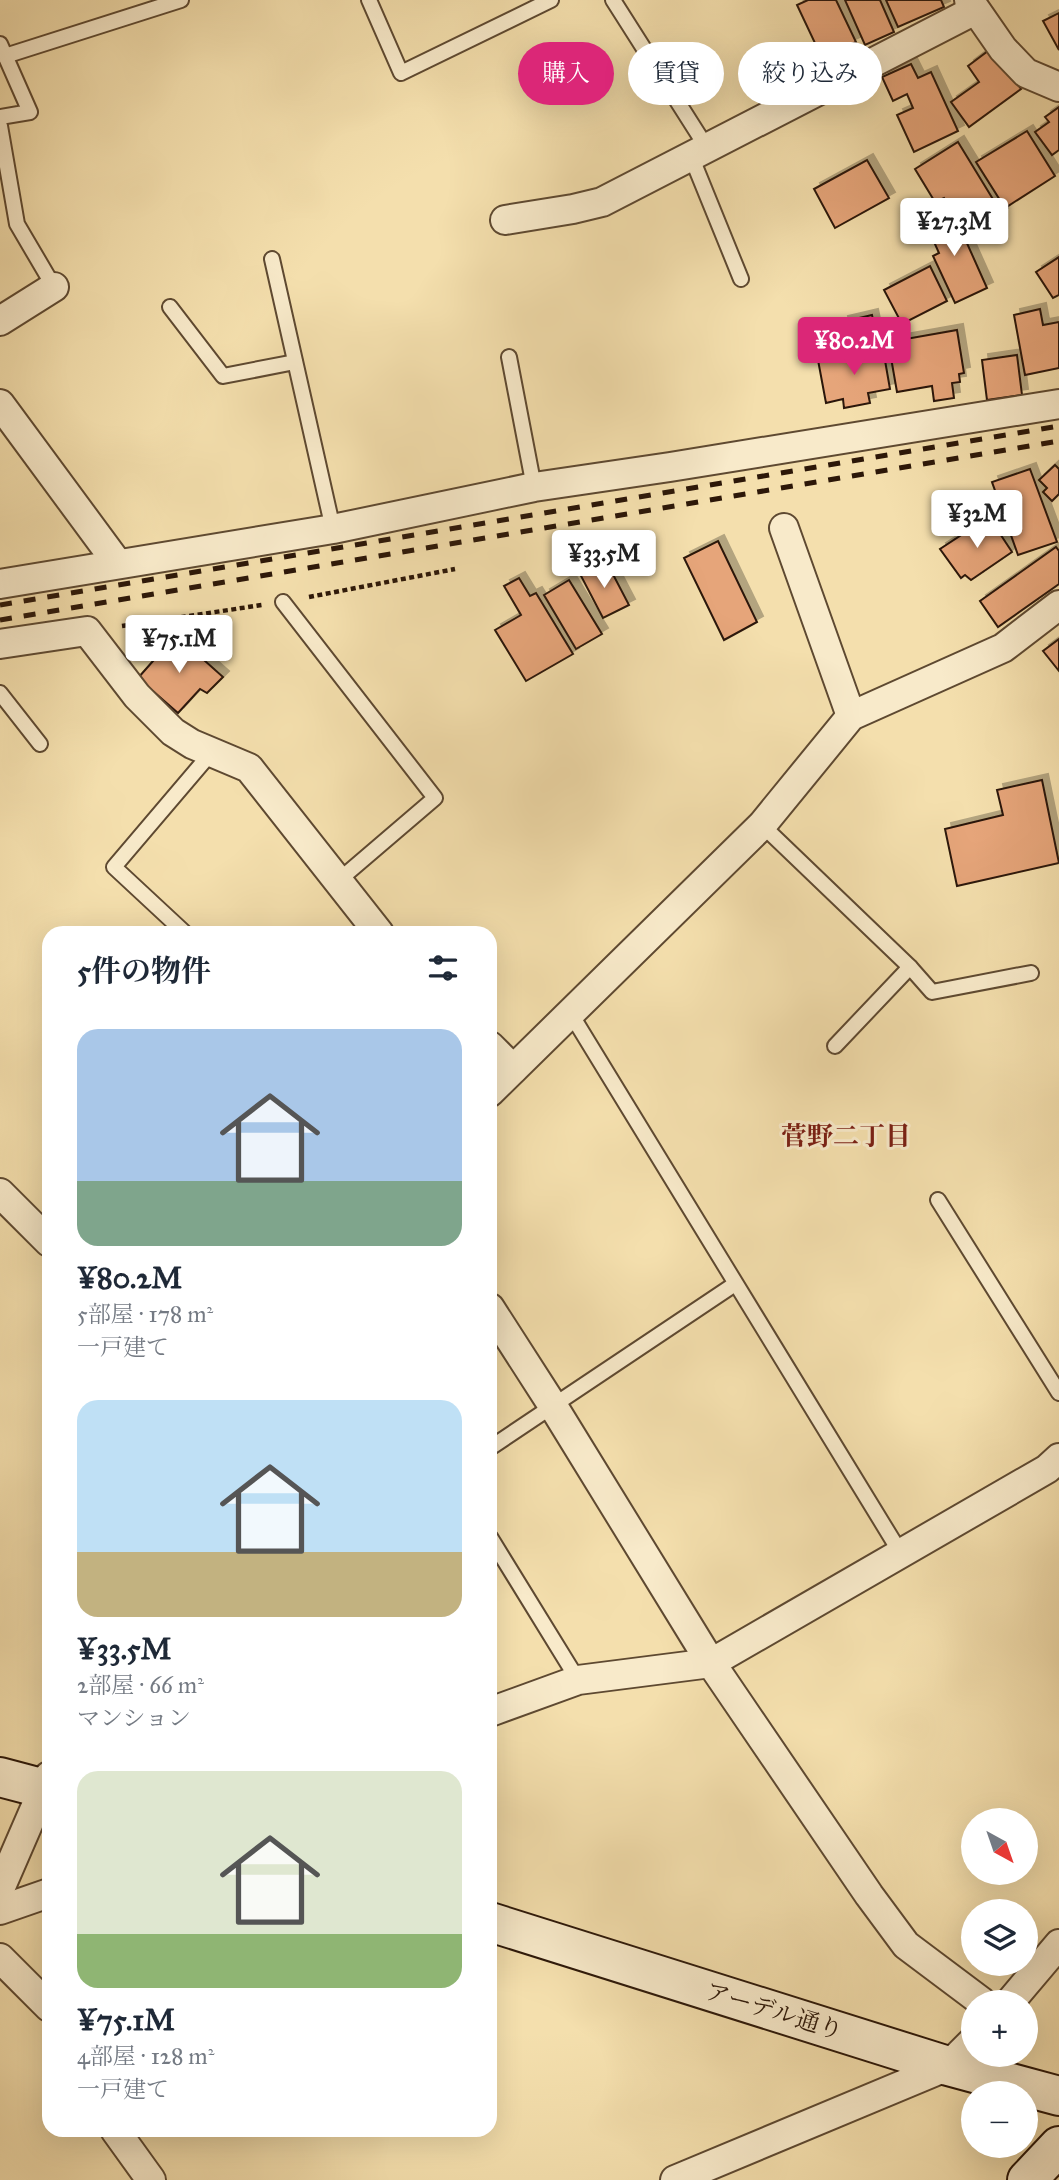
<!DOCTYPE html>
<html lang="ja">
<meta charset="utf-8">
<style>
:root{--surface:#fff;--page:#f6f6f7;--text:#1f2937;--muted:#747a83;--accent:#db2777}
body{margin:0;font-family:"IM FELL Great Primer","Noto Serif JP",serif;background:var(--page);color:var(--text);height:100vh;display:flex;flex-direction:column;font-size:26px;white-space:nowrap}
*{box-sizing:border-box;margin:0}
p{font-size:23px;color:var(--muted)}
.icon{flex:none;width:38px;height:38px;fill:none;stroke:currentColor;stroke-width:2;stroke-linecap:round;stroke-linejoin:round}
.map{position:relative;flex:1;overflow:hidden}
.panel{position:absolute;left:42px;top:926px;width:455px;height:1211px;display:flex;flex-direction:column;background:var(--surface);border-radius:21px;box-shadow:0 7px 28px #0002}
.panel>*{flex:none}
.hud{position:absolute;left:518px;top:42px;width:436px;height:63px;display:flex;gap:14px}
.needle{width:46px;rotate:140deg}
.controls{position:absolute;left:961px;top:1808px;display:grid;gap:14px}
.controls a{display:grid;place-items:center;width:77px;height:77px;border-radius:50%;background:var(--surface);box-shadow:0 7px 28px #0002;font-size:35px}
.price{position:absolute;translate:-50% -60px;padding:0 16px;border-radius:7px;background:#fff;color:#222;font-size:23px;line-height:46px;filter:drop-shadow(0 2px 4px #0008)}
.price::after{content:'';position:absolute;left:50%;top:42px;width:21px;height:16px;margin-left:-10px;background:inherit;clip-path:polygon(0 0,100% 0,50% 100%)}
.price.active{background:var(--accent);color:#fff}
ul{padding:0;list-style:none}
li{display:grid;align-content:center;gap:14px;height:371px;padding:0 35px}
li span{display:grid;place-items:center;height:217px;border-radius:21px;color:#555}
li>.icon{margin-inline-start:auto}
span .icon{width:126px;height:126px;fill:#fffc;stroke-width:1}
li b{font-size:30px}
h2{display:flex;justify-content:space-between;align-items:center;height:84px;padding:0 35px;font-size:30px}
.pill{padding:0 24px;border-radius:32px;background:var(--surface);box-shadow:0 7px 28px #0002;font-size:24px;line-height:63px}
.pill.active{background:var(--accent);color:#fff}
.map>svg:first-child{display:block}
</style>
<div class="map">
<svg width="1059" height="2180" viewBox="0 0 1059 2180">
<defs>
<filter id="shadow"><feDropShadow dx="6" dy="-6" stdDeviation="0" flood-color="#0004"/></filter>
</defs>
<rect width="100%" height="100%" fill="#f4dfad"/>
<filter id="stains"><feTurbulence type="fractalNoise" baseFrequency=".00286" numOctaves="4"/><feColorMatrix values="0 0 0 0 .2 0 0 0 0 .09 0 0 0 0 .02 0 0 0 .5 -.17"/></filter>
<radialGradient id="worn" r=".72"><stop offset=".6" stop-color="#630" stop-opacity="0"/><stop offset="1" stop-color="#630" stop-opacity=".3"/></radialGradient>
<!-- building -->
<g fill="#e6a57a" stroke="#2c1708" stroke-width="2" filter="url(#shadow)">
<polygon points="808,0 836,0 856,42 822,58 797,5"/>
<polygon points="845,0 880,0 894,32 865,45"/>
<polygon points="886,0 941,0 944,7 898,27"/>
<polygon points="1059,13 1059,50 1043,21"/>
<polygon points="992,48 1021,89 969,127 951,102 979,82 968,66"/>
<polygon points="911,64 918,78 931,72 958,131 914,152 897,115 913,108 907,94 893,101 882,77"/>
<polygon points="1059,107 1059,150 1052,155 1035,132 1049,122 1045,117"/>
<polygon points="1027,131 1055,176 1005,208 976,162"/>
<polygon points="958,142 1002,214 968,236 944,198 935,202 915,169"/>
<polygon points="867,160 889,198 835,228 814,189"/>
<polygon points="941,206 958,244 966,241 987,288 955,303 933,256 939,253 922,215"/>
<polygon points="1059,257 1059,295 1053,298 1036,272"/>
<polygon points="930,266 947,301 902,324 884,290"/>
<polygon points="1040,309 1043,325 1059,322 1059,368 1025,375 1014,315"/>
<polygon points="872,315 878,344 848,350 842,322"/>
<polygon points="957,330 964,373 959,374 960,382 952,383 954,398 934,401 932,386 897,392 890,352 902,350 900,340"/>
<polygon points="883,349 890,389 868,393 870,403 844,408 843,399 826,403 818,360"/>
<polygon points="1017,355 1022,395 987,400 982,360"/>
<polygon points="1055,465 1059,469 1059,494 1052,501 1043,492 1047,488 1039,480"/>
<polygon points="1030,469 1057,542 1018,555 992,482"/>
<polygon points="989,517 1012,552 971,580 965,575 961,578 940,549"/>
<polygon points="718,541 757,622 724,640 684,558"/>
<polygon points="1056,547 1059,551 1059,584 998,627 980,601"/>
<polygon points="606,561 629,605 603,618 580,574"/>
<polygon points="519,578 530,596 536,593 573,654 526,681 495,630 521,615 504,586"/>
<polygon points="569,580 602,634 576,649 544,595"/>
<polygon points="176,635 223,677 207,693 200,689 178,713 138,678"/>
<polygon points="1059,639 1059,671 1043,651"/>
<polygon points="1042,780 1059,863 957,886 945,829 1003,815 997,790"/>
</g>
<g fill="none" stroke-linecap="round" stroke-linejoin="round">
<!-- lane casing -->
<g stroke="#5e4931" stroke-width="18">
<g id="lane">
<polyline points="369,0 401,73 551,0"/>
<polyline points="613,0 707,148"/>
<polyline points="0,44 30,112 0,117"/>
<polyline points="5,56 181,0"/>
<polyline points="0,126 17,224 54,287"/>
<polyline points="691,156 741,279"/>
<polyline points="272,259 333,529"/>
<polyline points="170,307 223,376 295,362"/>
<polyline points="509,357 534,487"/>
<polyline points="283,602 435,798 338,881"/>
<polyline points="0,693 40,744"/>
<polyline points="762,825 910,967 835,1046"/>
<polyline points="185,933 114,867 211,753"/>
<polyline points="910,967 932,992 1031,973"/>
<polyline points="571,1014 900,1552"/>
<polyline points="938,1200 1059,1393"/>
<polyline points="490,1448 735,1284"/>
<polyline points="490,1537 578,1680"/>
</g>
</g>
<!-- street casing -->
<g stroke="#5e4931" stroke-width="32">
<g id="street">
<polyline points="969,0 1003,49 1026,73 1059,87"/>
<polyline points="505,220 573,209 602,202 975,10"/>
<polyline points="0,321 54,287"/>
<polyline points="0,404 118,564"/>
<polyline points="784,528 851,716"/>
<polyline points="0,584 333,529 534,487 670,467 1059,404"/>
<polyline points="0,644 87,631 137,696 173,732 192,744 249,768 379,933"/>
<polyline points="490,1046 513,1069"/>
<polyline points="490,1092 762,825 851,716 1003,648 1059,605"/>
<polyline points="0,1193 49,1242"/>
<polyline points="490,1308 553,1406 711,1663 869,1895 906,1945 982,2002"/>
<polyline points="490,1712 578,1680 711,1663 1047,1469 1059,1458"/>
<polyline points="0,1889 49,1776"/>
<polyline points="0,1910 49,1893"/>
<polyline points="0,1958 49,2007"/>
<polyline points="1010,2002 1059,1944"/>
<polyline points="115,2130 151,2180"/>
<polyline points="675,2180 948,2066 973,2041"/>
</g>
</g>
<!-- secondary casing -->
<g stroke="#2c1708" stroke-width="42">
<g id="secondary">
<polyline points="0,1777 49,1790"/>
<polyline points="490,1922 948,2066 1059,2096"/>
<polyline points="1027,2180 1059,2146"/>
</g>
</g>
<!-- path -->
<g stroke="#2c1708" stroke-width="4.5" stroke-dasharray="5 3.5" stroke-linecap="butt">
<polyline points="309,597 455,569"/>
<polyline points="122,626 262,605"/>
</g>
<!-- lane -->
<use href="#lane" stroke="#f8eaca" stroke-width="14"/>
<!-- street -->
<use href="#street" stroke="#f8eaca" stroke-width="28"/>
<!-- secondary -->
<use href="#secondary" stroke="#f8eaca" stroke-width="38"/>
<!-- rail -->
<g stroke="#2c1708" stroke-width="5" stroke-dasharray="12 12" stroke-linecap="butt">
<polyline points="0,605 1059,426"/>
<polyline points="0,620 1059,441"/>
</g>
</g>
<g text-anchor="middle" stroke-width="6" stroke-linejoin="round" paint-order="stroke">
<!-- street labels -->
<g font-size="24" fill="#2c1708" stroke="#f8eaca">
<text transform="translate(774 2011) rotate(17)" y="8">アーデル通り</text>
</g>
<!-- neighbourhood labels -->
<g font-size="26" font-weight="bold" fill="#7a1f14" stroke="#f8eaca">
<text x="846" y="1145">菅野二丁目</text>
</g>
</g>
<rect width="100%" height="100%" filter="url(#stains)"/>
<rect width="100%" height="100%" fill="url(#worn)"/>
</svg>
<div class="controls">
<a><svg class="needle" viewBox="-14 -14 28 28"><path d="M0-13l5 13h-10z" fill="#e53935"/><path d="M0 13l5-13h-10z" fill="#747a83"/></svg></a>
<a><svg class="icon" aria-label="layers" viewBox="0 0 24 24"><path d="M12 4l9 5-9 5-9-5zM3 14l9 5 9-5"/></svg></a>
<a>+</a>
<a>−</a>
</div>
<b class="price" style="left:954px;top:258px">¥27.3M</b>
<b class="price active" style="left:854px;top:377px">¥80.2M</b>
<b class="price" style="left:977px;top:550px">¥32M</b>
<b class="price" style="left:604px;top:590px">¥33.5M</b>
<b class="price" style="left:179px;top:675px">¥75.1M</b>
<div class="hud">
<a class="pill active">購入</a>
<a class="pill">賃貸</a>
<a class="pill">絞り込み</a>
</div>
<section class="panel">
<h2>5件の物件<svg class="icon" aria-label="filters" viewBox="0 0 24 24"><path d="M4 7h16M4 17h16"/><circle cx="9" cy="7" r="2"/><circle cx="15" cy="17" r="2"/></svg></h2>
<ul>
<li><span style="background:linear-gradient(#a9c7e8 70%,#7fa58c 0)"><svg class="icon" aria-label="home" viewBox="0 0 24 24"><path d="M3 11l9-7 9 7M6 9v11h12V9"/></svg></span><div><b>¥80.2M</b><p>5部屋 · 178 m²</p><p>一戸建て</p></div></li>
<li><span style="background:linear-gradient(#bfe0f5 70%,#c2b280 0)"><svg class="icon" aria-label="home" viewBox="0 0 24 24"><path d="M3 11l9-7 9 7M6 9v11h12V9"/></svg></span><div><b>¥33.5M</b><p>2部屋 · 66 m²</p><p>マンション</p></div></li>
<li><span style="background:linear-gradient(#dfe7d0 75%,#8fb573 0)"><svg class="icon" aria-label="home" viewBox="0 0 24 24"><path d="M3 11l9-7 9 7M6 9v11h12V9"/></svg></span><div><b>¥75.1M</b><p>4部屋 · 128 m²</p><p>一戸建て</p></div></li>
</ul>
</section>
</div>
